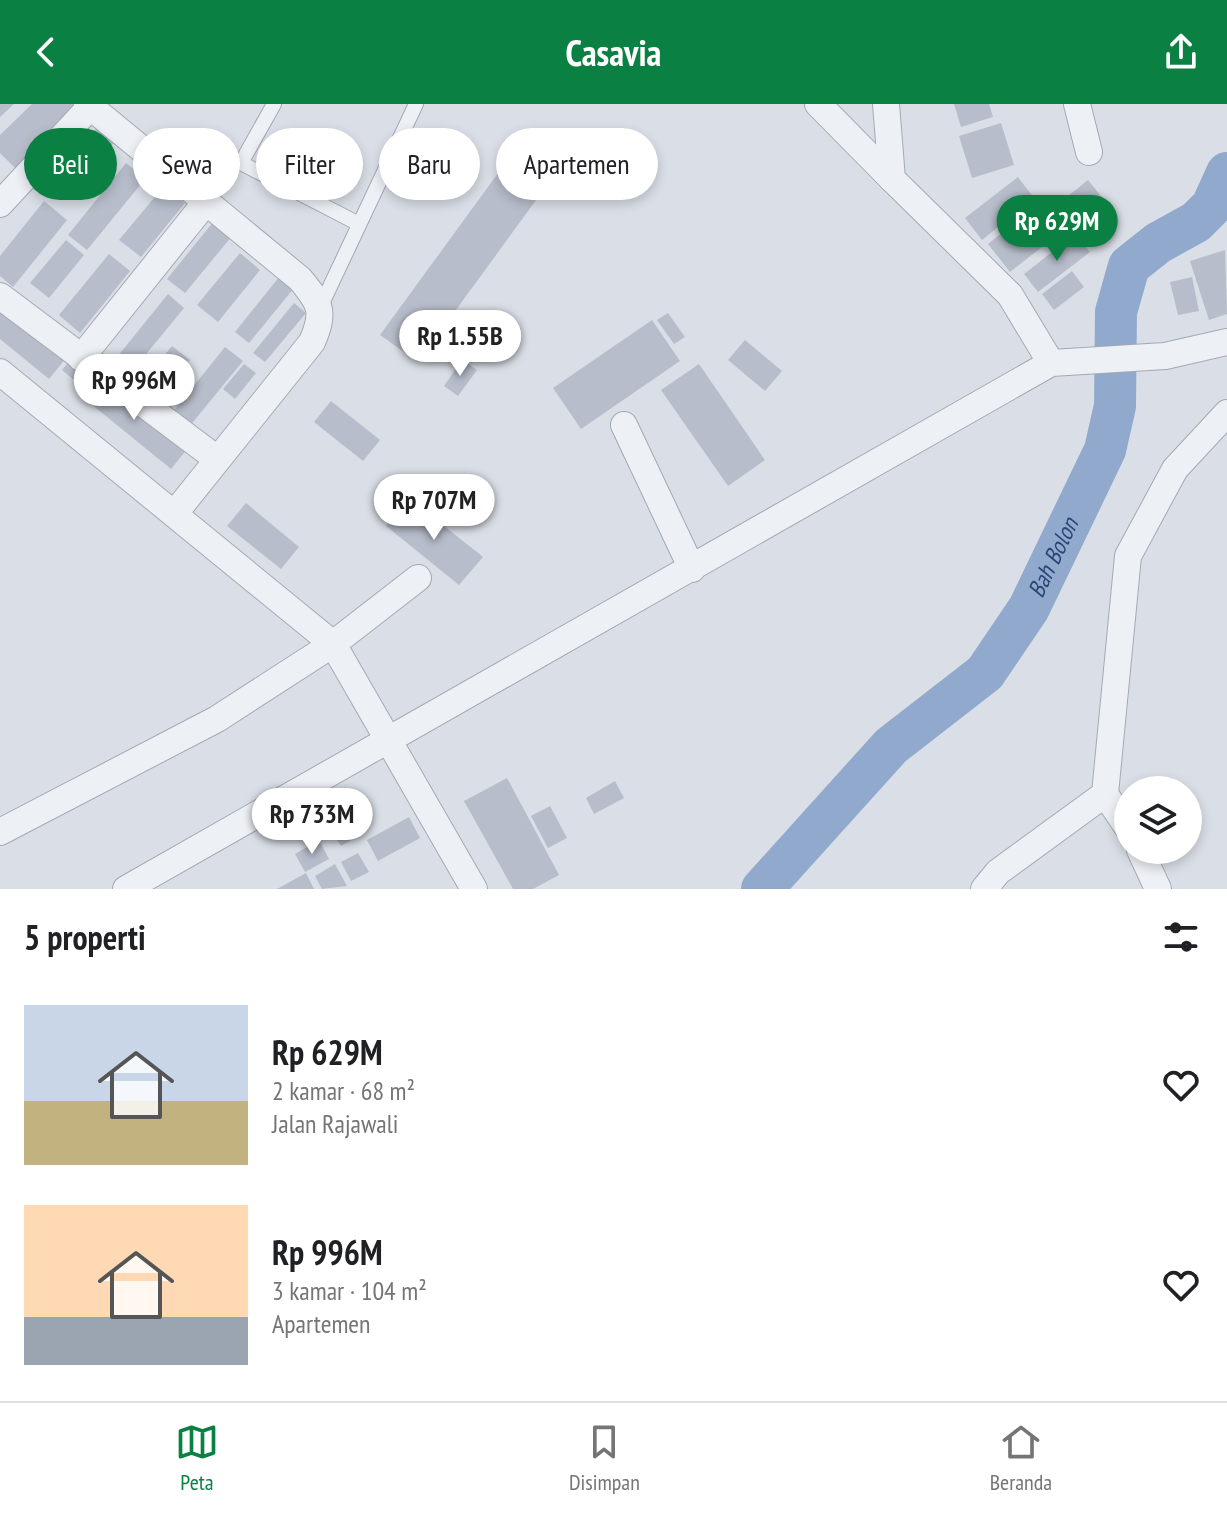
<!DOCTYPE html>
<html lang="id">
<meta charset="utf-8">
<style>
:root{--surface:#fff;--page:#f6f6f6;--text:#202124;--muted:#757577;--line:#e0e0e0;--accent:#0b8043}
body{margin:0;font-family:"PT Sans Narrow",sans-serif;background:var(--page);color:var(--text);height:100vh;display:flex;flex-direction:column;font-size:30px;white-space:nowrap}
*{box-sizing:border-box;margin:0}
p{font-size:26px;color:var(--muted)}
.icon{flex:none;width:44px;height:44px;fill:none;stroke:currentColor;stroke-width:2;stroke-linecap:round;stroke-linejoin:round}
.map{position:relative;height:785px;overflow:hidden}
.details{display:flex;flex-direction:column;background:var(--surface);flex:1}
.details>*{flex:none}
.hud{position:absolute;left:24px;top:24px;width:800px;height:72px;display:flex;gap:16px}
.controls{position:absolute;left:1114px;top:672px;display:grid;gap:16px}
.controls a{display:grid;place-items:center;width:88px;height:88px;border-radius:50%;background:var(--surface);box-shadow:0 4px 12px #0003;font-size:40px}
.price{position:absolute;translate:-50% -68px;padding:0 18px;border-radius:28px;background:#fff;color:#222;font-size:26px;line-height:52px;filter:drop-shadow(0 2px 4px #0008)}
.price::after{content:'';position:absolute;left:50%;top:48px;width:24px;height:18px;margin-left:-12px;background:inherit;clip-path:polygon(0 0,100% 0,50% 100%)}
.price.current{background:var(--accent);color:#fff}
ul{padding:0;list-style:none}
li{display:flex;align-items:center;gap:24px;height:200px;padding:0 24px}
li span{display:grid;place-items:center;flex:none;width:224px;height:160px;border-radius:0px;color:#555}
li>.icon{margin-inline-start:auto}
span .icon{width:96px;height:96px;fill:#fffc;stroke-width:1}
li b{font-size:34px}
h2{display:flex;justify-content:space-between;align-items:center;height:96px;padding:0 24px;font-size:34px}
.chip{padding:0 28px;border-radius:36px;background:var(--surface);box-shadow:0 4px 12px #0003;font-size:28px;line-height:72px}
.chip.current{background:var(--accent);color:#fff}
header{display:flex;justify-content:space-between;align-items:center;height:104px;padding:0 24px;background:var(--accent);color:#fff;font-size:36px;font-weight:800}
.dock{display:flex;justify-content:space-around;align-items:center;height:112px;border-top:2px solid var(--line);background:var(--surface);font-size:22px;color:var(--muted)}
.dock a{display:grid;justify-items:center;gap:4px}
.dock .current{color:var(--accent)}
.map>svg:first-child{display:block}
</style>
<header><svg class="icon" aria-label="back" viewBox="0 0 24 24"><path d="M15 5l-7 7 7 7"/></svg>Casavia<svg class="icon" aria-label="share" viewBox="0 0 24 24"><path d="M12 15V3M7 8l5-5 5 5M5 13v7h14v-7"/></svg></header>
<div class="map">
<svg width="1227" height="785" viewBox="0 0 1227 785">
<rect width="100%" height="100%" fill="#dadfe7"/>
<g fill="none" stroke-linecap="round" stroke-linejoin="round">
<!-- river -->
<path stroke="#91a9cc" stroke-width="42" id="s1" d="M762,785L891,642L985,569L1029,504L1105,346L1115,302L1116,208L1129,162L1158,139L1196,118L1212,102L1227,69"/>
</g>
<!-- building -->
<g fill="#b7bdca">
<polygon points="0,0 14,0 0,13"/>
<polygon points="32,0 75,0 78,3 15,64 0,49 0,31"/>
<polygon points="954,0 989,0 993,13 961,23"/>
<polygon points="1001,19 1014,61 972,74 959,32"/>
<polygon points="99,21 117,35 67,96 50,81"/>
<polygon points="512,50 550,77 418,258 380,231"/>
<polygon points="126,59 145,75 87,146 68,131"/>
<polygon points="1018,73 1034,94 982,136 965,114"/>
<polygon points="1088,76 1109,102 1089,118 1068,92"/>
<polygon points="164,82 185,99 141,153 119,136"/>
<polygon points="44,97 67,116 13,183 0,172 0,152"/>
<polygon points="1025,111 1047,139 1010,168 988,140"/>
<polygon points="214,117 232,132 185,189 167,175"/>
<polygon points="1075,130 1090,148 1038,188 1024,170"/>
<polygon points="66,136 84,151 49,194 30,179"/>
<polygon points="1225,146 1227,210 1209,216 1190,157"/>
<polygon points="240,149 260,166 218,218 197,201"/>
<polygon points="109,150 130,167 80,229 59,211"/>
<polygon points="1072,167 1084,183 1054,206 1042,190"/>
<polygon points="280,172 294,184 249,239 235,228"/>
<polygon points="1192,173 1199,207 1178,211 1170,178"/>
<polygon points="168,190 184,204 129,271 113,258"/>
<polygon points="0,199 67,253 49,275 0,235"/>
<polygon points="294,199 306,209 265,258 253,249"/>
<polygon points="668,209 685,233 674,240 657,216"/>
<polygon points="652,216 680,257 581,325 553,284"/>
<polygon points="745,236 782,267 765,287 728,256"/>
<polygon points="172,242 190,256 161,292 143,278"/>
<polygon points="225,243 243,257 189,323 172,309"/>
<polygon points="72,254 90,269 80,281 62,266"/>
<polygon points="462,256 477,266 458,292 444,282"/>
<polygon points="244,260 256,269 235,295 223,285"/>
<polygon points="699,260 765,356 728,382 661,286"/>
<polygon points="97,270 188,344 171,365 80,291"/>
<polygon points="331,297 380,336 363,357 314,318"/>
<polygon points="409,394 483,453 459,481 386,422"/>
<polygon points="246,399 299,443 281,465 227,422"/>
<polygon points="507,674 559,771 533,785 513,785 464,697"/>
<polygon points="615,677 624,694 594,710 586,694"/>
<polygon points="550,702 567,734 548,744 531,712"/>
<polygon points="409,713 420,734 378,757 367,736"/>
<polygon points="360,717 366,728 341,742 334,731"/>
<polygon points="319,736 329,755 305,768 295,750"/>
<polygon points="358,749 369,768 351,777 341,758"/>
<polygon points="335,760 347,782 322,785 315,772"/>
<polygon points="306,769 314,785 277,785"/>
</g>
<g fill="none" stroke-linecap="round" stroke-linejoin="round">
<!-- service casing -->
<g stroke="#a3a9b4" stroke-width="16">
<g id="service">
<polyline points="274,0 241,59 359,120"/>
<polyline points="319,206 416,0"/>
</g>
</g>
<!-- minor casing -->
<g stroke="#a3a9b4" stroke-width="28">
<g id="minor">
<path d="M87,0L300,175C321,200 325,208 312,238L175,409"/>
<polyline points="818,0 892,75"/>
<polyline points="886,0 892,75 1010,191 1051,259"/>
<polyline points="1077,0 1089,48"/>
<polyline points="0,100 90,3"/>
<polyline points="0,192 217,355"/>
<polyline points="81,254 206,98"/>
<polyline points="0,268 333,540 474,785"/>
<polyline points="624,321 692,465"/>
<polyline points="1105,690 1128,724"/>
<polyline points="0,728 217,615 333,540 418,474"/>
<polyline points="1140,746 1158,785"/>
<polyline points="126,785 1051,259 1165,252 1227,238"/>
<polyline points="984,785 998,768 1105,690 1128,452 1175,365 1227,309"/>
</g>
</g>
<!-- service -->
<use href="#service" stroke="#edf0f5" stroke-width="14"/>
<!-- minor -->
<use href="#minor" stroke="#edf0f5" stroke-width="26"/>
</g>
<g text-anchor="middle" stroke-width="6" stroke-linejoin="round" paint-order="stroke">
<!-- water labels -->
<g font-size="24" font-style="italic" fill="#294776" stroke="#eaeef5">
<text dy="8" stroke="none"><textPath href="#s1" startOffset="446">Bah Bolon</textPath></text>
</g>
</g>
</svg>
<div class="controls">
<a><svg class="icon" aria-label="layers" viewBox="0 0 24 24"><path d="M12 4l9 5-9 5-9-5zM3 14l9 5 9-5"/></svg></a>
</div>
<b class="price current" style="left:1057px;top:159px">Rp 629M</b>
<b class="price" style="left:460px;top:274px">Rp 1.55B</b>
<b class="price" style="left:134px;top:318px">Rp 996M</b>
<b class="price" style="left:434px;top:438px">Rp 707M</b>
<b class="price" style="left:312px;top:752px">Rp 733M</b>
<div class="hud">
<a class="chip current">Beli</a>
<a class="chip">Sewa</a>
<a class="chip">Filter</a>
<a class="chip">Baru</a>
<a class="chip">Apartemen</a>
</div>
</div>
<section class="details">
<h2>5 properti<svg class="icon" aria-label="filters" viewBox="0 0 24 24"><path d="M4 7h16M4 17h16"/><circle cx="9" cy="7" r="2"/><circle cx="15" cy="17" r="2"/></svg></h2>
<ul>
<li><span style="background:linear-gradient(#c9d6e8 60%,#c2b280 0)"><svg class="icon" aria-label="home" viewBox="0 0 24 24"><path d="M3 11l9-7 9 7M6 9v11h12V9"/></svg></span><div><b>Rp 629M</b><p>2 kamar · 68 m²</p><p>Jalan Rajawali</p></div><svg class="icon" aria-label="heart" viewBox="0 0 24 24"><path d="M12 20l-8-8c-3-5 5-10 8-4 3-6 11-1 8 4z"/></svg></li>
<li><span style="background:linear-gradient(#ffd9b3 70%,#9aa5b1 0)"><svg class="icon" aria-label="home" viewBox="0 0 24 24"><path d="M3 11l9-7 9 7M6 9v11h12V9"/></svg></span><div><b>Rp 996M</b><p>3 kamar · 104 m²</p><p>Apartemen</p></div><svg class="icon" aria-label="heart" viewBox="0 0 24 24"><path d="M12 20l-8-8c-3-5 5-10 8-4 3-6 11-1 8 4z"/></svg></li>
</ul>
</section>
<nav class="dock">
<a class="current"><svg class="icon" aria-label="map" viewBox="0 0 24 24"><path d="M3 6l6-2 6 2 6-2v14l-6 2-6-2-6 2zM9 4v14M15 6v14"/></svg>Peta</a>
<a><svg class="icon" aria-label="saved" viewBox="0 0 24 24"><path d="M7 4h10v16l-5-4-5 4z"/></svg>Disimpan</a>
<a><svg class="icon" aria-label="home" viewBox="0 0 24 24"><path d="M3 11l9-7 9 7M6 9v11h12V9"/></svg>Beranda</a>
</nav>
